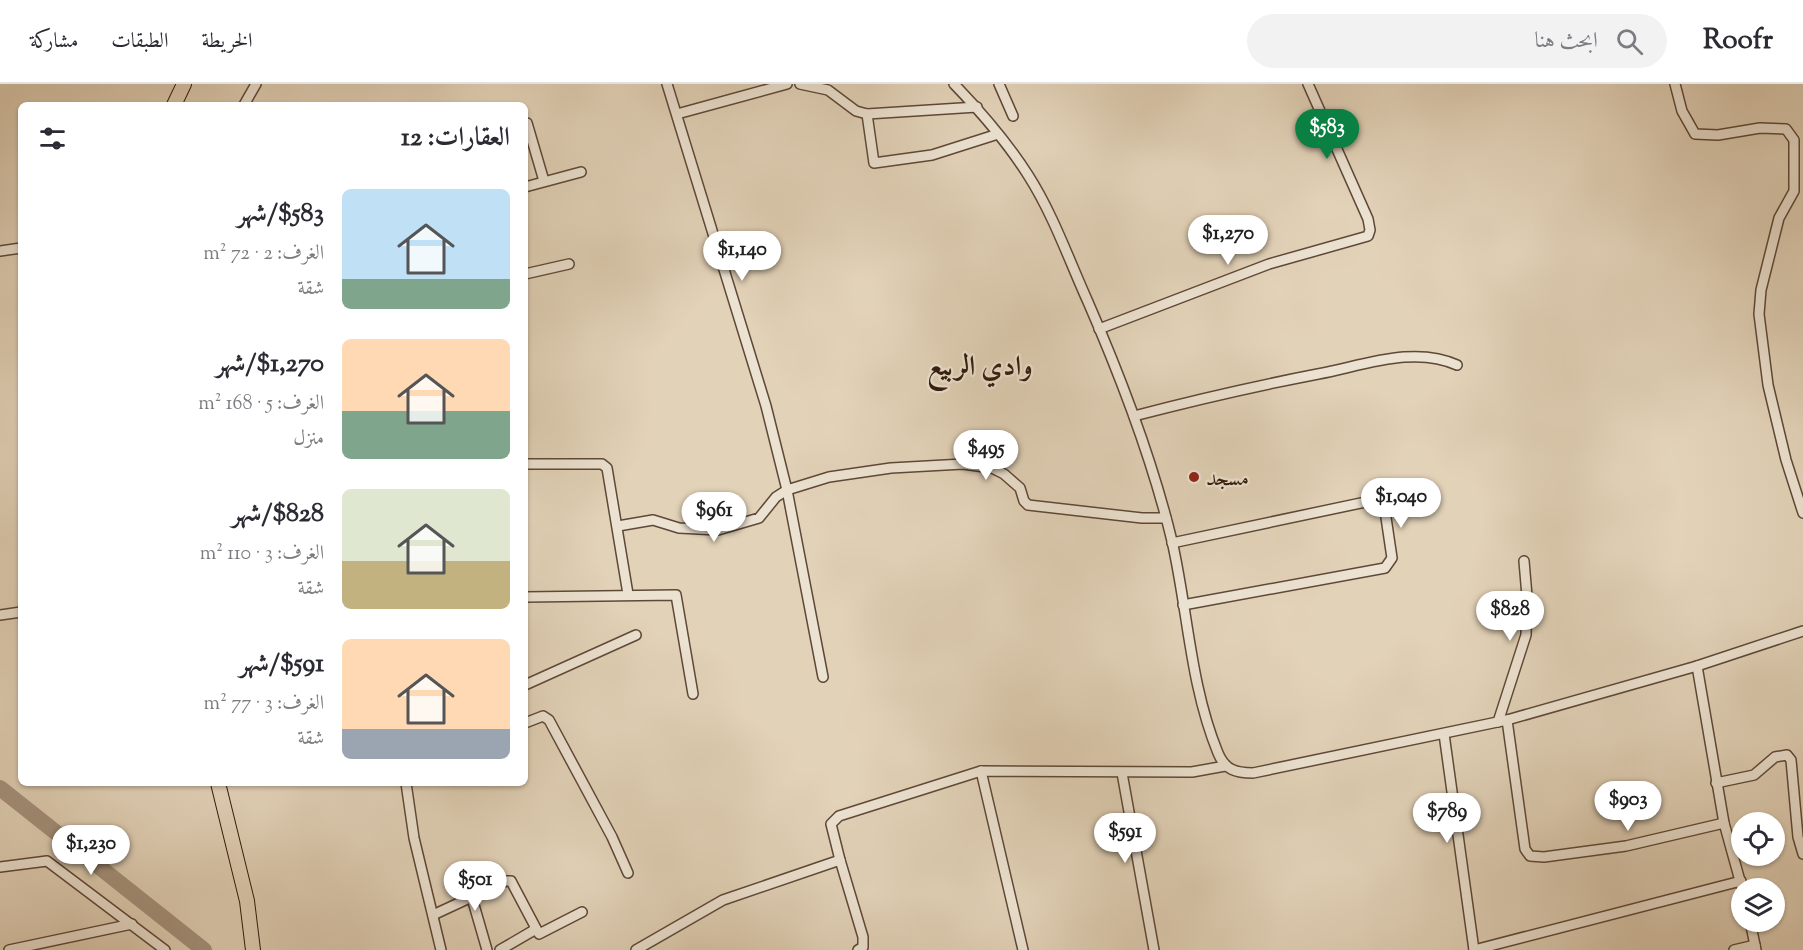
<!DOCTYPE html>
<html lang="ar">
<meta charset="utf-8">
<style>
:root{--surface:#fff;--page:#f2f2f3;--text:#2b2b33;--muted:#7c7c81;--line:#e1e1e2;--accent:#0b8043}
body{margin:0;font-family:"Sorts Mill Goudy",Amiri,serif;background:var(--page);color:var(--text);direction:rtl;height:100vh;display:flex;flex-direction:column;font-size:22px;white-space:nowrap}
*{box-sizing:border-box;margin:0}
p{font-size:20px;color:var(--muted)}
.icon{flex:none;width:33px;height:33px;fill:none;stroke:currentColor;stroke-width:2;stroke-linecap:round;stroke-linejoin:round}
.map{position:relative;flex:1;overflow:hidden;direction:ltr}
.panel{position:absolute;left:18px;top:18px;width:510px;height:684px;display:flex;flex-direction:column;background:var(--surface);border-radius:9px;box-shadow:0 2px 4px #0004;direction:rtl}
.panel>*{flex:none}
.controls{position:absolute;left:1731px;top:728px;display:grid;gap:12px}
.controls a{display:grid;place-items:center;width:54px;height:54px;border-radius:50%;background:var(--surface);box-shadow:0 2px 4px #0004;font-size:30px}
.price{position:absolute;translate:-50% -51px;padding:0 14px;border-radius:21px;background:#fff;color:#222;font-size:20px;line-height:39px;filter:drop-shadow(0 2px 3px #0008)}
.price::after{content:'';position:absolute;left:50%;top:36px;width:18px;height:14px;margin-left:-9px;background:inherit;clip-path:polygon(0 0,100% 0,50% 100%)}
.price.on{background:var(--accent);color:#fff}
ul{padding:0;list-style:none}
li{display:flex;align-items:center;gap:18px;height:150px;padding:0 18px}
li span{display:grid;place-items:center;flex:none;width:168px;height:120px;border-radius:9px;color:#555}
li>.icon{margin-inline-start:auto}
span .icon{width:72px;height:72px;fill:#fffc;stroke-width:1}
li b{font-size:26px}
h2{display:flex;justify-content:space-between;align-items:center;height:72px;padding:0 18px;font-size:26px}
header{display:flex;align-items:center;gap:36px;box-sizing:border-box;height:84px;padding:0 30px;background:var(--surface);border-bottom:2px solid var(--line)}
header strong{font-size:28px}
nav{display:flex;gap:33px;margin-inline-start:auto;font-size:21px}
.search{width:420px;height:54px;background:var(--page);display:flex;align-items:center;gap:15px;box-sizing:border-box;padding:0 21px;border-radius:33px;color:var(--muted);font-size:22px}
.map>svg:first-child{display:block}
</style>
<header>
<strong>Roofr</strong>
<div class="search"><svg class="icon" aria-label="search" viewBox="0 0 24 24"><circle cx="10" cy="10" r="6"/><path d="M15 15l6 6"/></svg>ابحث هنا</div>
<nav><a>الخريطة</a><a>الطبقات</a><a>مشاركة</a></nav>
</header>
<div class="map">
<svg width="1803" height="866" viewBox="0 0 1803 866">
<rect width="100%" height="100%" fill="#e2d2b8"/>
<filter id="stains"><feTurbulence type="fractalNoise" baseFrequency=".00333" numOctaves="4"/><feColorMatrix values="0 0 0 0 .2 0 0 0 0 .09 0 0 0 0 .02 0 0 0 .5 -.17"/></filter>
<radialGradient id="worn" r=".72"><stop offset=".6" stop-color="#630" stop-opacity="0"/><stop offset="1" stop-color="#630" stop-opacity=".3"/></radialGradient>
<g fill="none" stroke-linecap="round" stroke-linejoin="round">
<!-- river -->
<polyline stroke="#a6937e" stroke-width="16" points="0,704 204,866"/>
<!-- street casing -->
<g stroke="#5e4837" stroke-width="12">
<g id="street">
<polyline points="667,0 766,322 787,406 823,593"/>
<polyline points="800,0 828,6 856,27 867,30 977,23"/>
<path d="M954,0C981,28 1007,58 1028,91C1053,130 1069,176 1088,218C1122,296 1152,374 1172,457C1188,527 1190,601 1218,669C1225,686 1236,689 1253,689L1507,636L1697,582L1803,547"/>
<polyline points="999,0 1013,32"/>
<polyline points="1675,0 1682,27 1695,50 1718,51 1760,44 1786,45 1794,56 1794,107 1779,134 1761,206 1759,230 1768,301 1786,376 1803,429"/>
<polyline points="244,21 256,0"/>
<polyline points="677,30 787,0"/>
<polyline points="867,30 874,79 932,71 998,50"/>
<polyline points="527,39 544,97"/>
<polyline points="525,103 581,88"/>
<polyline points="0,167 21,164"/>
<polyline points="525,190 569,180"/>
<polyline points="1099,245 1269,180 1368,152 1370,146 1368,135 1308,0"/>
<path d="M1134,332C1195,316 1256,302 1318,290C1362,282 1414,261 1457,281"/>
<polyline points="525,380 602,380 607,384 628,510"/>
<polyline points="618,442 653,436 679,444 718,446 759,434 776,413 787,406 829,393 891,384 963,380 992,384 1004,390 1020,404 1024,417 1028,421 1142,434 1166,434"/>
<polyline points="1172,459 1375,416 1384,420 1392,474 1385,484 1183,521"/>
<polyline points="525,513 676,511 693,610"/>
<polyline points="0,531 21,528"/>
<polyline points="1697,582 1724,739 1742,804"/>
<polyline points="525,601 636,551"/>
<polyline points="1507,636 1525,765 1530,772 1544,773 1626,762 1724,739"/>
<polyline points="1498,638 1526,551 1527,512 1524,477"/>
<polyline points="525,639 543,632 549,636 612,753 628,789"/>
<polyline points="1444,650 1474,866"/>
<polyline points="981,687 1023,866"/>
<polyline points="1122,689 1154,866"/>
<polyline points="406,699 414,754 441,866"/>
<polyline points="1716,699 1754,691 1775,673 1787,671 1791,676 1798,753 1803,770"/>
<polyline points="840,776 863,853 863,863 858,866"/>
<polyline points="0,783 47,777 165,866"/>
<polyline points="472,814 487,866"/>
<polyline points="433,831 506,797 511,797 539,850 582,828"/>
<polyline points="1750,837 1756,866"/>
<polyline points="9,866 132,840"/>
<polyline points="500,866 536,845"/>
<polyline points="636,866 723,816 840,776 831,740 839,732 981,687 1192,688 1225,682"/>
<polyline points="1474,866 1741,797"/>
<polyline points="1734,866 1755,861"/>
</g>
</g>
<!-- primary casing -->
<g stroke="#321a0c" stroke-width="16">
<g id="primary">
<polyline points="174,21 184,0"/>
<polyline points="218,699 247,817 253,866"/>
</g>
</g>
<!-- street -->
<use href="#street" stroke="#ece2d1" stroke-width="9"/>
<!-- primary -->
<use href="#primary" stroke="#e2d2b8" stroke-width="14"/>
</g>
<!-- markers -->
<circle fill="#8f2418" stroke="#ece2d1" stroke-width="2" cx="1194" cy="393" r="6"/>
<g text-anchor="middle" stroke-width="4.5" stroke-linejoin="round" paint-order="stroke">
<!-- poi labels -->
<g font-size="22" fill="#321a0c" stroke="#ece2d1" text-anchor="start">
<text x="1206" y="401">مسجد</text>
</g>
<!-- district labels -->
<g font-size="28" font-weight="bold" fill="#321a0c" stroke="#ece2d1">
<text x="980" y="291">وادي الربيع</text>
</g>
</g>
<rect width="100%" height="100%" filter="url(#stains)"/>
<rect width="100%" height="100%" fill="url(#worn)"/>
</svg>
<div class="controls">
<a><svg class="icon" aria-label="locate" viewBox="0 0 24 24"><circle cx="12" cy="12" r="6"/><path d="M12 2v4M12 18v4M2 12h4M18 12h4"/></svg></a>
<a><svg class="icon" aria-label="layers" viewBox="0 0 24 24"><path d="M12 4l9 5-9 5-9-5zM3 14l9 5 9-5"/></svg></a>
</div>
<b class="price on" style="left:1327px;top:76px">$583</b>
<b class="price" style="left:1228px;top:182px">$1,270</b>
<b class="price" style="left:742px;top:198px">$1,140</b>
<b class="price" style="left:986px;top:397px">$495</b>
<b class="price" style="left:1401px;top:445px">$1,040</b>
<b class="price" style="left:714px;top:459px">$961</b>
<b class="price" style="left:1510px;top:558px">$828</b>
<b class="price" style="left:1628px;top:748px">$903</b>
<b class="price" style="left:1447px;top:760px">$789</b>
<b class="price" style="left:1125px;top:780px">$591</b>
<b class="price" style="left:91px;top:792px">$1,230</b>
<b class="price" style="left:475px;top:828px">$501</b>
<section class="panel">
<h2>العقارات: 12<svg class="icon" aria-label="filters" viewBox="0 0 24 24"><path d="M4 7h16M4 17h16"/><circle cx="9" cy="7" r="2"/><circle cx="15" cy="17" r="2"/></svg></h2>
<ul>
<li><span style="background:linear-gradient(#bfe0f5 75%,#7fa58c 0)"><svg class="icon" aria-label="home" viewBox="0 0 24 24"><path d="M3 11l9-7 9 7M6 9v11h12V9"/></svg></span><div><b>$583/شهر</b><p>الغرف: 2 · 72 m²</p><p>شقة</p></div></li>
<li><span style="background:linear-gradient(#ffd9b3 60%,#7fa58c 0)"><svg class="icon" aria-label="home" viewBox="0 0 24 24"><path d="M3 11l9-7 9 7M6 9v11h12V9"/></svg></span><div><b>$1,270/شهر</b><p>الغرف: 5 · 168 m²</p><p>منزل</p></div></li>
<li><span style="background:linear-gradient(#dfe7d0 60%,#c2b280 0)"><svg class="icon" aria-label="home" viewBox="0 0 24 24"><path d="M3 11l9-7 9 7M6 9v11h12V9"/></svg></span><div><b>$828/شهر</b><p>الغرف: 3 · 110 m²</p><p>شقة</p></div></li>
<li><span style="background:linear-gradient(#ffd9b3 75%,#9aa5b1 0)"><svg class="icon" aria-label="home" viewBox="0 0 24 24"><path d="M3 11l9-7 9 7M6 9v11h12V9"/></svg></span><div><b>$591/شهر</b><p>الغرف: 3 · 77 m²</p><p>شقة</p></div></li>
</ul>
</section>
</div>
